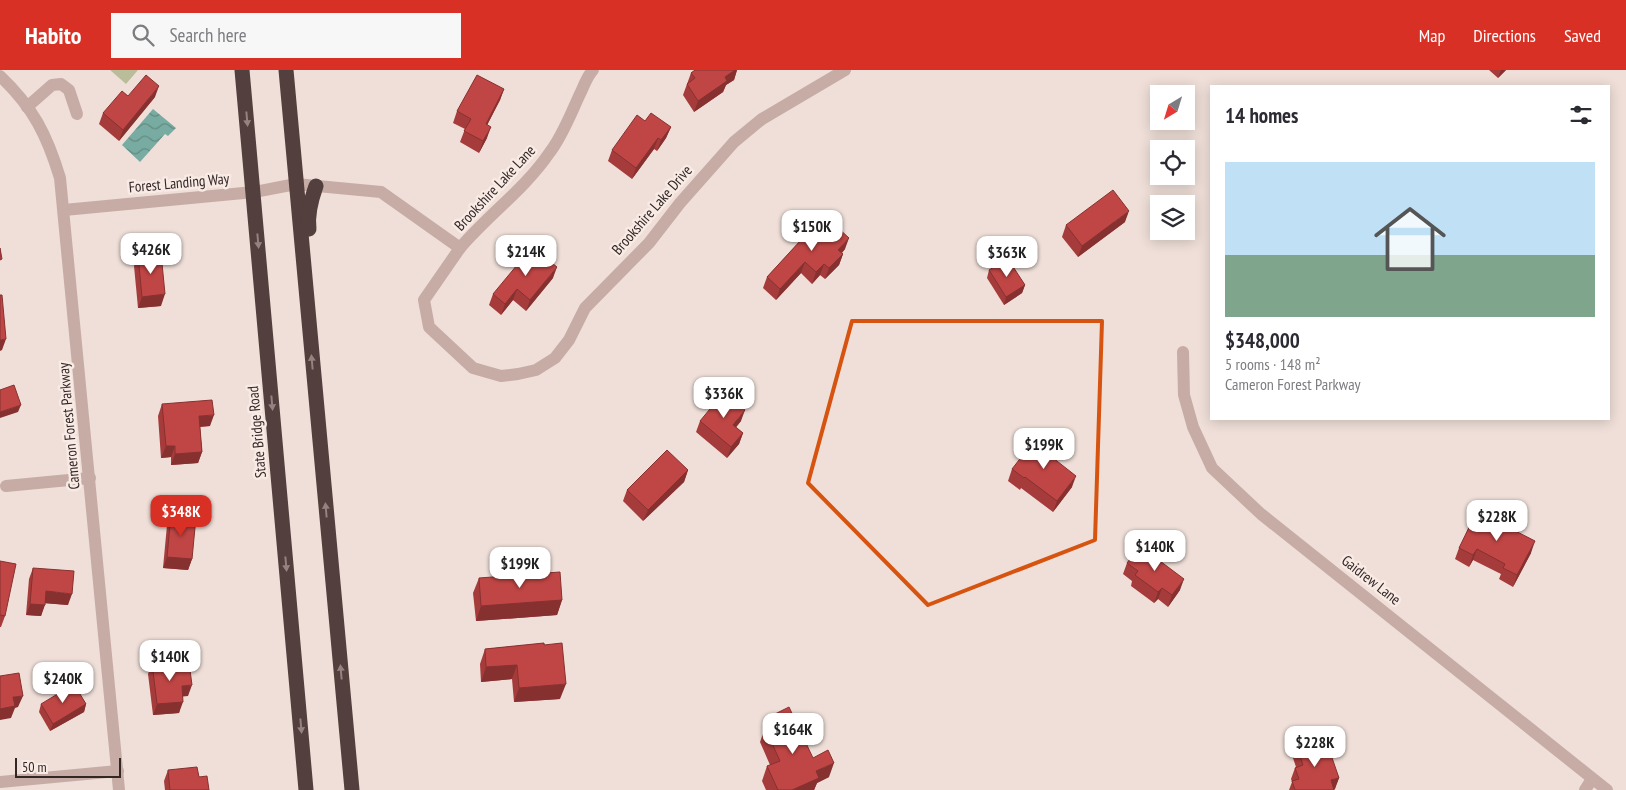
<!DOCTYPE html>
<meta charset="utf-8">
<style>
:root{--surface:#fff;--page:#f7f7f7;--text:#2b2b33;--muted:#7c7c81;--accent:#d93025}
body{margin:0;font-family:"PT Sans Narrow",sans-serif;background:var(--page);color:var(--text);height:100vh;display:flex;flex-direction:column;font-size:19px;white-space:nowrap}
*{box-sizing:border-box;margin:0}
p{font-size:16px;color:var(--muted)}
.icon{flex:none;width:28px;height:28px;fill:none;stroke:currentColor;stroke-width:2;stroke-linecap:round;stroke-linejoin:round}
.map{position:relative;flex:1;overflow:hidden}
.panel{position:absolute;left:1210px;top:15px;width:400px;height:335px;display:flex;flex-direction:column;background:var(--surface);border-radius:0px;box-shadow:0 2px 12px #0003}
.panel>*{flex:none}
.needle{width:32px;rotate:218deg}
.buttons{position:absolute;left:1150px;top:15px;display:grid;gap:10px}
.buttons a{display:grid;place-items:center;width:45px;height:45px;border-radius:0px;background:var(--surface);box-shadow:0 2px 12px #0003;font-size:25px}
.scale{position:absolute;left:15px;bottom:12px;width:106px;box-sizing:border-box;padding-left:5px;border:2px solid #332726;border-top:0;font-size:14px;line-height:18px;white-space:nowrap;color:#332726;-webkit-text-stroke:4px #f8eae4;paint-order:stroke}
.price{position:absolute;translate:-50% -42px;padding:0 11px;border-radius:10px;background:#fff;color:#222;font-size:16px;line-height:32px;filter:drop-shadow(0 1px 2px #0008)}
.price::after{content:'';position:absolute;left:50%;top:30px;width:15px;height:11px;margin-left:-8px;background:inherit;clip-path:polygon(0 0,100% 0,50% 100%)}
.price.selected{background:var(--accent);color:#fff}
ul{padding:0;list-style:none}
li{display:grid;align-content:center;gap:10px;height:265px;padding:0 15px}
li span{display:grid;place-items:center;height:155px;border-radius:0px;color:#555}
li>.icon{margin-inline-start:auto}
span .icon{width:90px;height:90px;fill:#fffc;stroke-width:1}
li b{font-size:21px}
h2{display:flex;justify-content:space-between;align-items:center;height:60px;padding:0 15px;font-size:21px}
header{display:flex;align-items:center;gap:30px;box-sizing:border-box;height:70px;padding:0 25px;background:var(--accent);color:#fff}
header strong{font-size:24px}
nav{display:flex;gap:28px;margin-inline-start:auto;font-size:18px}
.search{width:350px;height:45px;background:var(--page);display:flex;align-items:center;gap:12px;box-sizing:border-box;padding:0 18px;border-radius:0px;color:var(--muted);font-size:19px}
.map>svg:first-child{display:block}
</style>
<header>
<strong>Habito</strong>
<div class="search"><svg class="icon" aria-label="search" viewBox="0 0 24 24"><circle cx="10" cy="10" r="6"/><path d="M15 15l6 6"/></svg>Search here</div>
<nav><a>Map</a><a>Directions</a><a>Saved</a></nav>
</header>
<div class="map">
<svg width="1626" height="720" viewBox="0 0 1626 720">
<defs>
<pattern id="water-waves" width="16" height="10" patternUnits="userSpaceOnUse" patternTransform="scale(1.25)"><rect width="16" height="10" fill="#78aba1"/><path d="M0 5q4-4 8 0t8 0" fill="none" stroke="#638b83"/></pattern>
</defs>
<rect width="100%" height="100%" fill="#efdfd8"/>
<!-- pitch -->
<polygon fill="#babd99" points="110,0 138,0 126,14"/>
<!-- water -->
<polygon fill="url(#water-waves)" points="153,39 176,58 168,66 165,64 140,92 122,75"/>
<g fill="none" stroke-linecap="round" stroke-linejoin="round">
<!-- minor -->
<g stroke="#c7aca5" stroke-width="12">
<path d="M0,6C33,37 47,65 60,108L119,720"/>
<polyline points="27,37 52,15 61,14 69,20 77,44"/>
<polyline points="64,140 254,122 296,114 381,122 460,178 424,230 429,257 473,298 501,306 518,304 536,300 555,288 569,270 585,238 649,173 680,133 734,72 762,49 845,0"/>
<path d="M460,178C489,144 525,119 550,82C563,65 571,43 580,24C584,16 587,6 593,0"/>
<polyline points="1183,282 1184,325 1193,357 1212,398 1261,444 1607,720"/>
<polyline points="6,416 90,408"/>
<polyline points="0,712 118,701"/>
<polyline points="1585,720 1592,709"/>
</g>
<!-- highway -->
<g stroke="#533f3d" stroke-width="15">
<polyline points="242,0 306,720"/>
<polyline points="286,0 352,720"/>
<path d="M309,159C307,144 311,130 316,116"/>
</g>
</g>
<!-- wall -->
<g fill="#a53c3b">
<polygon points="695,0 737,0 734,10 726,15 723,22 694,42 683,25 691,3"/>
<polygon points="1489,0 1506,0 1498,8"/>
<polygon points="504,19 500,30 487,55 487,68 479,83 460,72 465,59 453,53 457,41"/>
<polygon points="155,27 119,71 99,54 103,43"/>
<polygon points="645,51 671,57 666,68 657,81 654,79 632,109 608,91 612,80"/>
<polygon points="824,145 845,179 842,183 843,184 839,195 825,209 820,205 812,214 801,203 776,230 763,218 767,207"/>
<polygon points="1125,152 1078,187 1062,167 1066,155"/>
<polygon points="138,185 161,236 138,238 134,196"/>
<polygon points="989,200 1025,215 1022,223 1004,235 987,208"/>
<polygon points="553,208 526,241 513,230 501,245 489,235 493,224"/>
<polygon points="162,334 210,356 200,357 202,382 198,393 171,395 171,387 161,388 158,346"/>
<polygon points="700,351 741,351 736,357 743,363 739,374 727,388 696,362"/>
<polygon points="1052,379 1049,386 1072,417 1053,442 1021,418 1020,420 1008,411 1012,399"/>
<polygon points="688,400 684,412 643,451 623,431 627,420"/>
<polygon points="171,444 192,489 188,500 163,498 167,455"/>
<polygon points="1479,447 1494,451 1531,483 1513,517 1499,509 1501,504 1473,490 1469,497 1455,489 1459,478"/>
<polygon points="0,491 5,546 1,557 0,557"/>
<polygon points="1127,493 1180,520 1168,537 1158,529 1154,533 1131,516 1132,511 1123,504"/>
<polygon points="33,498 68,535 45,533 41,546 26,545 29,509"/>
<polygon points="479,508 562,530 557,545 476,551 473,523"/>
<polygon points="544,573 560,629 514,632 512,609 481,612 480,594 485,579"/>
<polygon points="152,593 177,601 188,626 183,626 179,643 153,645 148,604"/>
<polygon points="41,634 86,634 84,642 50,661 39,642"/>
<polygon points="775,644 829,707 817,713 814,720 766,720 762,711 767,696 770,695 760,672 765,658 771,655"/>
<polygon points="1296,674 1339,708 1334,720 1289,720 1292,712 1291,709 1295,698 1296,697 1292,685"/>
<polygon points="168,700 199,707 209,720 165,720 164,711"/>
</g>
<!-- shaded-wall -->
<g fill="#863130">
<polygon points="735,0 737,0 734,10 726,15 723,22 694,42 698,31 725,7"/>
<polygon points="1501,0 1506,0 1498,8"/>
<polygon points="159,16 155,27 119,71 123,60"/>
<polygon points="504,19 500,30 482,65 486,54"/>
<polygon points="491,57 487,68 479,83 483,71"/>
<polygon points="671,57 666,68 657,81 661,70"/>
<polygon points="658,68 654,79 632,109 636,98"/>
<polygon points="1129,141 1125,152 1078,187 1082,176"/>
<polygon points="849,168 845,179 834,191 838,180"/>
<polygon points="843,184 839,195 825,209 829,198"/>
<polygon points="805,192 801,203 776,230 780,219"/>
<polygon points="824,194 820,205 812,214 816,202"/>
<polygon points="557,197 553,208 526,241 530,230"/>
<polygon points="1025,215 1022,223 1004,235 1006,227"/>
<polygon points="517,219 513,230 501,245 505,234"/>
<polygon points="165,224 161,236 138,238 142,227"/>
<polygon points="6,269 2,280 0,281 0,270"/>
<polygon points="21,335 18,342 0,348 0,342"/>
<polygon points="745,340 741,351 729,366 733,355"/>
<polygon points="214,345 210,356 195,357 199,346"/>
<polygon points="743,363 739,374 727,388 731,377"/>
<polygon points="166,376 175,376 171,387 161,388"/>
<polygon points="202,382 198,393 171,395 175,384"/>
<polygon points="688,400 684,412 643,451 648,440"/>
<polygon points="1076,406 1072,417 1053,442 1057,431"/>
<polygon points="1535,471 1531,483 1513,517 1517,505"/>
<polygon points="1477,479 1473,490 1469,497 1473,485"/>
<polygon points="167,487 192,489 188,500 163,498"/>
<polygon points="1184,509 1180,520 1168,537 1172,525"/>
<polygon points="1162,518 1158,529 1154,533 1158,522"/>
<polygon points="46,521 72,524 68,535 42,533"/>
<polygon points="562,530 557,545 476,551 481,536"/>
<polygon points="30,534 45,535 41,546 26,545"/>
<polygon points="517,595 512,609 481,612 486,597"/>
<polygon points="566,614 560,629 514,632 519,618"/>
<polygon points="192,615 188,626 178,627 182,616"/>
<polygon points="23,626 18,637 15,638 11,648 0,650 0,639 13,627"/>
<polygon points="183,632 179,643 153,645 157,634"/>
<polygon points="86,634 84,642 50,661 53,654"/>
<polygon points="834,693 829,707 817,713 814,720 792,720 816,701"/>
<polygon points="1339,708 1335,719 1332,720 1331,710"/>
</g>
<!-- building -->
<g fill="#c04645" stroke="#863130">
<polygon points="695,0 735,0 725,7 727,11 698,31 687,14 695,8 691,3"/>
<polygon points="146,5 159,16 123,60 103,43 122,21 128,26"/>
<polygon points="477,5 504,19 486,54 491,57 483,71 464,61 471,49 457,41"/>
<polygon points="651,43 671,57 661,70 658,68 636,98 612,80 637,45 645,51"/>
<polygon points="1113,120 1129,141 1082,176 1066,155"/>
<polygon points="824,145 849,168 838,180 843,184 829,198 824,194 816,202 805,192 780,219 767,207"/>
<polygon points="532,177 557,197 530,230 517,219 505,234 493,224"/>
<polygon points="0,178 2,189 0,190"/>
<polygon points="161,183 165,224 142,227 138,185"/>
<polygon points="1008,189 1025,215 1006,227 989,200"/>
<polygon points="0,225 2,225 6,269 0,270"/>
<polygon points="14,315 21,335 0,342 0,320"/>
<polygon points="724,322 745,340 733,355 743,363 731,377 700,351"/>
<polygon points="212,330 214,345 199,346 202,382 175,384 175,376 166,376 162,334"/>
<polygon points="1037,367 1052,379 1048,384 1076,406 1057,431 1025,407 1024,408 1012,399"/>
<polygon points="667,380 688,400 648,440 627,420"/>
<polygon points="1484,438 1497,444 1494,450 1535,471 1517,505 1503,498 1505,494 1477,479 1473,485 1459,478 1475,445 1479,447"/>
<polygon points="171,444 196,447 192,489 167,487"/>
<polygon points="1140,476 1184,509 1172,525 1162,518 1158,522 1135,505 1138,501 1127,493"/>
<polygon points="0,491 16,494 5,546 0,545"/>
<polygon points="33,498 74,501 72,524 46,521 45,535 30,534"/>
<polygon points="560,502 562,530 481,536 479,508"/>
<polygon points="544,573 544,575 562,573 566,614 519,618 517,595 486,597 485,579"/>
<polygon points="176,590 177,601 190,600 192,615 182,616 183,632 157,634 152,593"/>
<polygon points="19,603 23,626 13,627 15,636 0,639 0,606"/>
<polygon points="74,614 86,634 53,654 41,634"/>
<polygon points="789,637 813,688 828,680 834,693 816,701 819,708 792,720 778,720 767,696 780,691 765,658 779,651 775,644"/>
<polygon points="1317,667 1322,682 1329,679 1339,708 1331,710 1334,720 1295,720 1292,711 1299,709 1295,698 1303,695 1296,674"/>
<polygon points="197,697 199,707 207,706 209,720 170,720 168,700"/>
</g>
<!-- one-way arrows -->
<defs><path id="oneway-solid" d="M-6-.8H1V-3.2L6.5 0L1 3.2V.8H-6Z" transform="scale(1.25)"/></defs>
<g fill="#958380">
<use href="#oneway-solid" transform="translate(247 49) rotate(85)"/>
<use href="#oneway-solid" transform="translate(258 171) rotate(85)"/>
<use href="#oneway-solid" transform="translate(312 292) rotate(-95)"/>
<use href="#oneway-solid" transform="translate(272 333) rotate(85)"/>
<use href="#oneway-solid" transform="translate(326 440) rotate(-95)"/>
<use href="#oneway-solid" transform="translate(286 494) rotate(85)"/>
<use href="#oneway-solid" transform="translate(341 602) rotate(-95)"/>
<use href="#oneway-solid" transform="translate(301 656) rotate(85)"/>
</g>
<!-- marked area -->
<path fill="none" stroke="#d6540f" stroke-width="4" stroke-linejoin="round" d="M852,251H1102L1095,470L928,535L808,413Z"/>
<g text-anchor="middle" stroke-width="5" stroke-linejoin="round" paint-order="stroke">
<!-- street labels -->
<g font-size="15" fill="#332726" stroke="#f8eae4">
<text transform="translate(179 113) rotate(-5)" y="5">Forest Landing Way</text>
<text transform="translate(495 118) rotate(-47)" y="5">Brookshire Lake Lane</text>
<text transform="translate(652 140) rotate(-49)" y="5">Brookshire Lake Drive</text>
<text transform="translate(69 356) rotate(-95)" y="5">Cameron Forest Parkway</text>
<text transform="translate(257 362) rotate(-95)" y="5">State Bridge Road</text>
<text transform="translate(1371 510) rotate(38)" y="5">Gaidrew Lane</text>
</g>
</g>
</svg>
<div class="buttons">
<a><svg class="needle" viewBox="-14 -14 28 28"><path d="M0-13l5 13h-10z" fill="#e53935"/><path d="M0 13l5-13h-10z" fill="#7c7c81"/></svg></a>
<a><svg class="icon" aria-label="locate" viewBox="0 0 24 24"><circle cx="12" cy="12" r="6"/><path d="M12 2v4M12 18v4M2 12h4M18 12h4"/></svg></a>
<a><svg class="icon" aria-label="layers" viewBox="0 0 24 24"><path d="M12 4l9 5-9 5-9-5zM3 14l9 5 9-5"/></svg></a>
</div>
<div class="scale">50 m</div>
<b class="price" style="left:812px;top:182px">$150K</b>
<b class="price" style="left:151px;top:205px">$426K</b>
<b class="price" style="left:526px;top:207px">$214K</b>
<b class="price" style="left:1007px;top:208px">$363K</b>
<b class="price" style="left:724px;top:349px">$336K</b>
<b class="price" style="left:1044px;top:400px">$199K</b>
<b class="price selected" style="left:181px;top:467px">$348K</b>
<b class="price" style="left:1497px;top:472px">$228K</b>
<b class="price" style="left:1155px;top:502px">$140K</b>
<b class="price" style="left:520px;top:519px">$199K</b>
<b class="price" style="left:170px;top:612px">$140K</b>
<b class="price" style="left:63px;top:634px">$240K</b>
<b class="price" style="left:793px;top:685px">$164K</b>
<b class="price" style="left:1315px;top:698px">$228K</b>
<section class="panel">
<h2>14 homes<svg class="icon" aria-label="filters" viewBox="0 0 24 24"><path d="M4 7h16M4 17h16"/><circle cx="9" cy="7" r="2"/><circle cx="15" cy="17" r="2"/></svg></h2>
<ul>
<li><span style="background:linear-gradient(#bfe0f5 60%,#7fa58c 0)"><svg class="icon" aria-label="home" viewBox="0 0 24 24"><path d="M3 11l9-7 9 7M6 9v11h12V9"/></svg></span><div><b>$348,000</b><p>5 rooms · 148 m²</p><p>Cameron Forest Parkway</p></div></li>
</ul>
</section>
</div>
